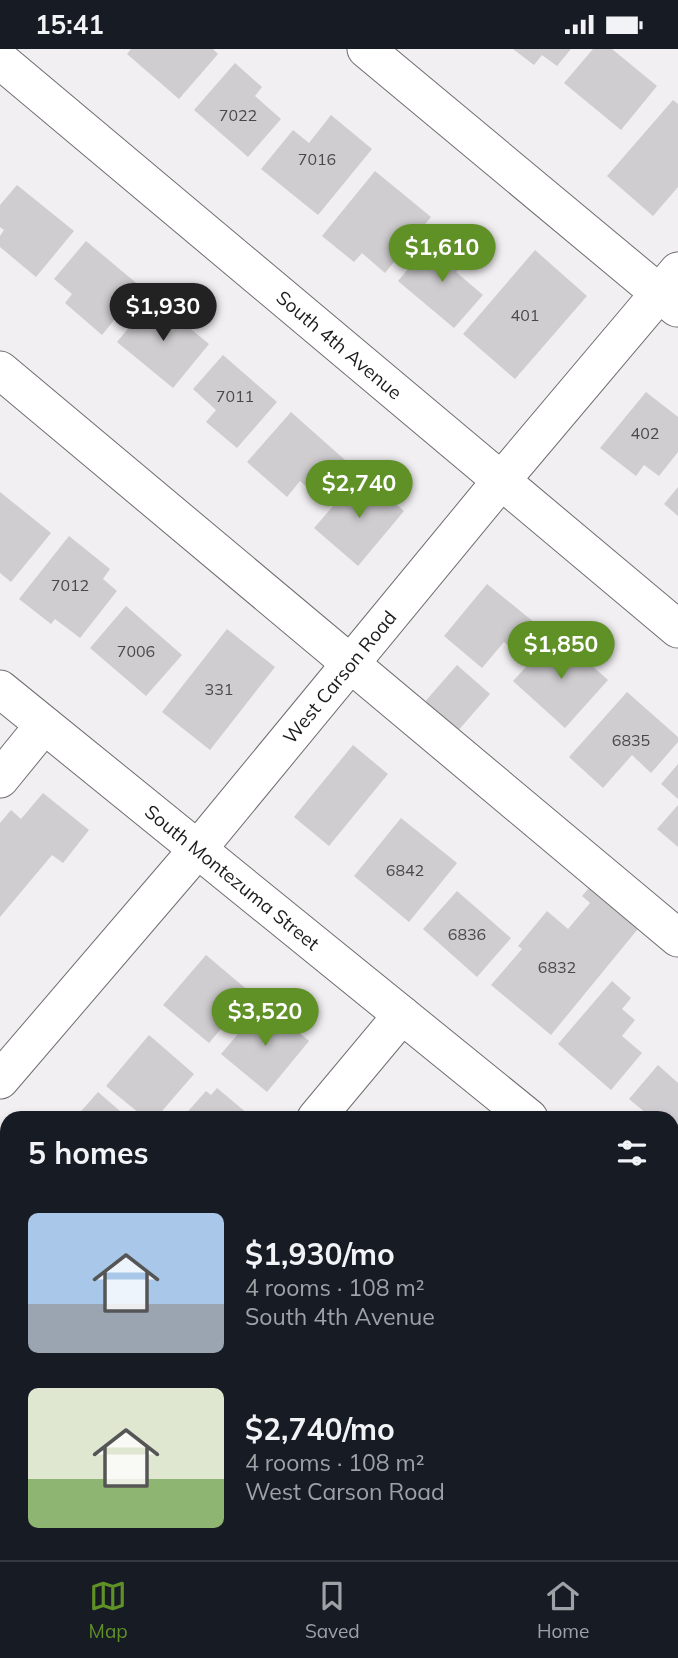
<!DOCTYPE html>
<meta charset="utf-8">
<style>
:root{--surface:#171b24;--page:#242831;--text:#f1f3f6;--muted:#9ea1a6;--line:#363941;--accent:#609127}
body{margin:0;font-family:Mulish,sans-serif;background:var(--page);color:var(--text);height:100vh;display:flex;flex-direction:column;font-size:26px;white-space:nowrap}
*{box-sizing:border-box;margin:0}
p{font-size:23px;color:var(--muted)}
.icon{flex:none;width:38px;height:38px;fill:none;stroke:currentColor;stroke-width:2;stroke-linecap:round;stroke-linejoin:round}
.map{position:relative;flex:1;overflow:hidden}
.details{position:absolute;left:0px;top:1062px;width:679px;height:450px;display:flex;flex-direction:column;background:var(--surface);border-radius:21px 21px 0 0;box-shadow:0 4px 10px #0003}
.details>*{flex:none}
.price{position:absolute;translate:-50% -60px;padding:0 16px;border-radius:24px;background:var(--accent);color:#fff;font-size:23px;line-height:46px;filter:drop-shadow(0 2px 4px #0008)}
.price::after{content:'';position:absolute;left:50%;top:42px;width:21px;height:16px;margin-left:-10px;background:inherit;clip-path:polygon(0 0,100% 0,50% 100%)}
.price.current{background:#222;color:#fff}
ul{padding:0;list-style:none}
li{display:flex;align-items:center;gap:21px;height:175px;padding:0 28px}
li span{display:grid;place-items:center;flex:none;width:196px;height:140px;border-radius:10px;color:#555}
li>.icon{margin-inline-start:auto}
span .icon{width:84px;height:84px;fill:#fffc;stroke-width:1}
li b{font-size:30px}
h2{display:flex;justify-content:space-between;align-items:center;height:84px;padding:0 28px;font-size:30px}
.status{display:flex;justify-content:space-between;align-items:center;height:49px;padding:0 35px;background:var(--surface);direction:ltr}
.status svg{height:19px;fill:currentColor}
.dock{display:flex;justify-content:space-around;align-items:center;height:98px;border-top:2px solid var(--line);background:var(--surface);font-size:19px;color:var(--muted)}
.dock a{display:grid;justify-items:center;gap:4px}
.dock .current{color:var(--accent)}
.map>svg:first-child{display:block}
</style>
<div class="status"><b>15:41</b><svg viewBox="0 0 49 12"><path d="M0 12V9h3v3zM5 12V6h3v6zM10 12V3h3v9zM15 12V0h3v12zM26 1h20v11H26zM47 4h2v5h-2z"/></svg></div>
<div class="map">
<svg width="678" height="1511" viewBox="0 0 678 1511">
<rect width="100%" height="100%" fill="#f2eff3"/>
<!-- building -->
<g fill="#d0cdd0">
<polygon points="131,0 213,0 218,5 179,50 127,5"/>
<polygon points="513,0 571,0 557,17 542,6 534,16"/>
<polygon points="593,0 612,0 657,37 621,81 564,34"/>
<polygon points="235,14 262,38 255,47 281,70 248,108 194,61"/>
<polygon points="673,51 678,55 678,138 653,167 607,127"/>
<polygon points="331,66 372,100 318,166 261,120 293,81 309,94"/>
<polygon points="375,122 431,168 385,224 362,204 354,213 322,187"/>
<polygon points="17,136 74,182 36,228 0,198 0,187 4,181 0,178 0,156"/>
<polygon points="86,192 141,238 102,286 65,254 72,245 54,230"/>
<polygon points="456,194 470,206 456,223 483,246 454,279 398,232 428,196 443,209"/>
<polygon points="535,201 587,247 515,330 463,285"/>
<polygon points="153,249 209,295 173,339 117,293"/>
<polygon points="223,306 277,353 237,399 206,373 216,361 193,340"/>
<polygon points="646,343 678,368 678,403 659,427 644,416 636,427 600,399"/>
<polygon points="291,363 345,411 315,445 300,432 287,448 247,413"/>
<polygon points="361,425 404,462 358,517 314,479"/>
<polygon points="678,438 678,467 664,455"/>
<polygon points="0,443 51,484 11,533 0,524"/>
<polygon points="69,487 110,520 103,530 117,542 80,589 55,570 51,575 19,550"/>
<polygon points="487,535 546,583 524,610 504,593 482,619 444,587"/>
<polygon points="126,557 182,606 146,647 90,599"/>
<polygon points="227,580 275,618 210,701 162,663"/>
<polygon points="556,585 608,631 565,679 513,632"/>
<polygon points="457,616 490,645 456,684 423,655"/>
<polygon points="627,643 678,688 678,693 651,724 632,706 603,739 569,708"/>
<polygon points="353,696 388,725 329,797 294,768"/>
<polygon points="678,715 678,750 661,735"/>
<polygon points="43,744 89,781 63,814 52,806 0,868 0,774 11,761 21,770"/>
<polygon points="678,756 678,798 657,780"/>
<polygon points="401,769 457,814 409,873 354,827"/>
<polygon points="593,834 642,875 551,986 491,936 522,900 518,897 547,862 568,880 590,854 582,847"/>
<polygon points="457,842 511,889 477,928 423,880"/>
<polygon points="206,906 251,944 209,994 163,956"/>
<polygon points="612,932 631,949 622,960 635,971 622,987 642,1004 611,1041 558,995"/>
<polygon points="264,954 309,992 267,1043 221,1005"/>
<polygon points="149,986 194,1025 156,1069 145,1069 106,1037"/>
<polygon points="658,1016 678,1034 678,1092 672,1087 672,1069 652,1069 629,1050"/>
<polygon points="217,1039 248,1065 245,1069 182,1069 206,1042 211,1046"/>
<polygon points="98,1043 128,1069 75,1069"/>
<polygon points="5,1247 7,1248 7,1318 0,1312 0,1253"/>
<polygon points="672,1427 678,1432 678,1471 672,1479"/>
<polygon points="0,1446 7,1452 7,1497 0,1491"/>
<polygon points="24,1505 34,1505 42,1511 19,1511"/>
<polygon points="406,1505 466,1505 460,1511 413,1511"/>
</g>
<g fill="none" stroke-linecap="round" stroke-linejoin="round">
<!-- minor casing -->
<g stroke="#6f6d70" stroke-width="39">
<g id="minor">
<polyline points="366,0 677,259"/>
<path id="s1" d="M0,11L678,580"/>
<polyline points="0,321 678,889"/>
<path id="s2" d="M0,640L529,1069"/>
<polyline points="0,730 44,676"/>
<path id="s3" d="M0,1031L197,801L500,433L678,222"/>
<polyline points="316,1069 402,966"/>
<polyline points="672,1190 678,1195"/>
<polyline points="672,1324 678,1317"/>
</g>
</g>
<!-- minor -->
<use href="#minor" stroke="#fff" stroke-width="37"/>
</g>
<g text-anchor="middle" stroke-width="6" stroke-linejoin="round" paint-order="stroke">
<!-- number labels -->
<g font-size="16" fill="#484849">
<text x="238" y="72">7022</text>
<text x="317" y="116">7016</text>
<text x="525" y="272">401</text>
<text x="235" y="353">7011</text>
<text x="645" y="390">402</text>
<text x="70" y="542">7012</text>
<text x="136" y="608">7006</text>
<text x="219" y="646">331</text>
<text x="631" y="697">6835</text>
<text x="405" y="827">6842</text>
<text x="467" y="891">6836</text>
<text x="557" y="924">6832</text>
</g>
<!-- street labels -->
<g font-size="19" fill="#1b1b1c" stroke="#f2eff3">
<text dy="7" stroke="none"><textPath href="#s1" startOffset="443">South 4th Avenue</textPath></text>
<text dy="7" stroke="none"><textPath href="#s3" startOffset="527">West Carson Road</textPath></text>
<text dy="7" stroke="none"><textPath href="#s2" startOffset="299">South Montezuma Street</textPath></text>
</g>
</g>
</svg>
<b class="price" style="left:442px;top:235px">$1,610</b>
<b class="price current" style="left:163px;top:294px">$1,930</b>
<b class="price" style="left:359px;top:471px">$2,740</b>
<b class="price" style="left:561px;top:632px">$1,850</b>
<b class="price" style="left:265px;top:999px">$3,520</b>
<section class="details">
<h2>5 homes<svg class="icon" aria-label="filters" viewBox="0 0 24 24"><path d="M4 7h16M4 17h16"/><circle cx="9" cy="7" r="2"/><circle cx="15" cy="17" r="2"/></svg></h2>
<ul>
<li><span style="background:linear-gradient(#a9c7e8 65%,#9aa5b1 0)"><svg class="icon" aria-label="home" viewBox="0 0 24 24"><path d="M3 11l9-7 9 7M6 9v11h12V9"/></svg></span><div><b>$1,930/mo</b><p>4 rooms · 108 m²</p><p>South 4th Avenue</p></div></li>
<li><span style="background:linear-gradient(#dfe7d0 65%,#8fb573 0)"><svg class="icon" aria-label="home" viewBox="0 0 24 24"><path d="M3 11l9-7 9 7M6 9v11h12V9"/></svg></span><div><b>$2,740/mo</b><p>4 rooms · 108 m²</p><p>West Carson Road</p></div></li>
</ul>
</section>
</div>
<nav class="dock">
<a class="current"><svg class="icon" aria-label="map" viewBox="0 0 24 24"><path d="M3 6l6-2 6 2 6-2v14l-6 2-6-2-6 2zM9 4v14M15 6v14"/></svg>Map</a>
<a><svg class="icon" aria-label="saved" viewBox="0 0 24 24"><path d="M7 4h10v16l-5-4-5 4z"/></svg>Saved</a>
<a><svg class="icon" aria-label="home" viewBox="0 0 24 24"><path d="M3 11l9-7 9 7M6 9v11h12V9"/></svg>Home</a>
</nav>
